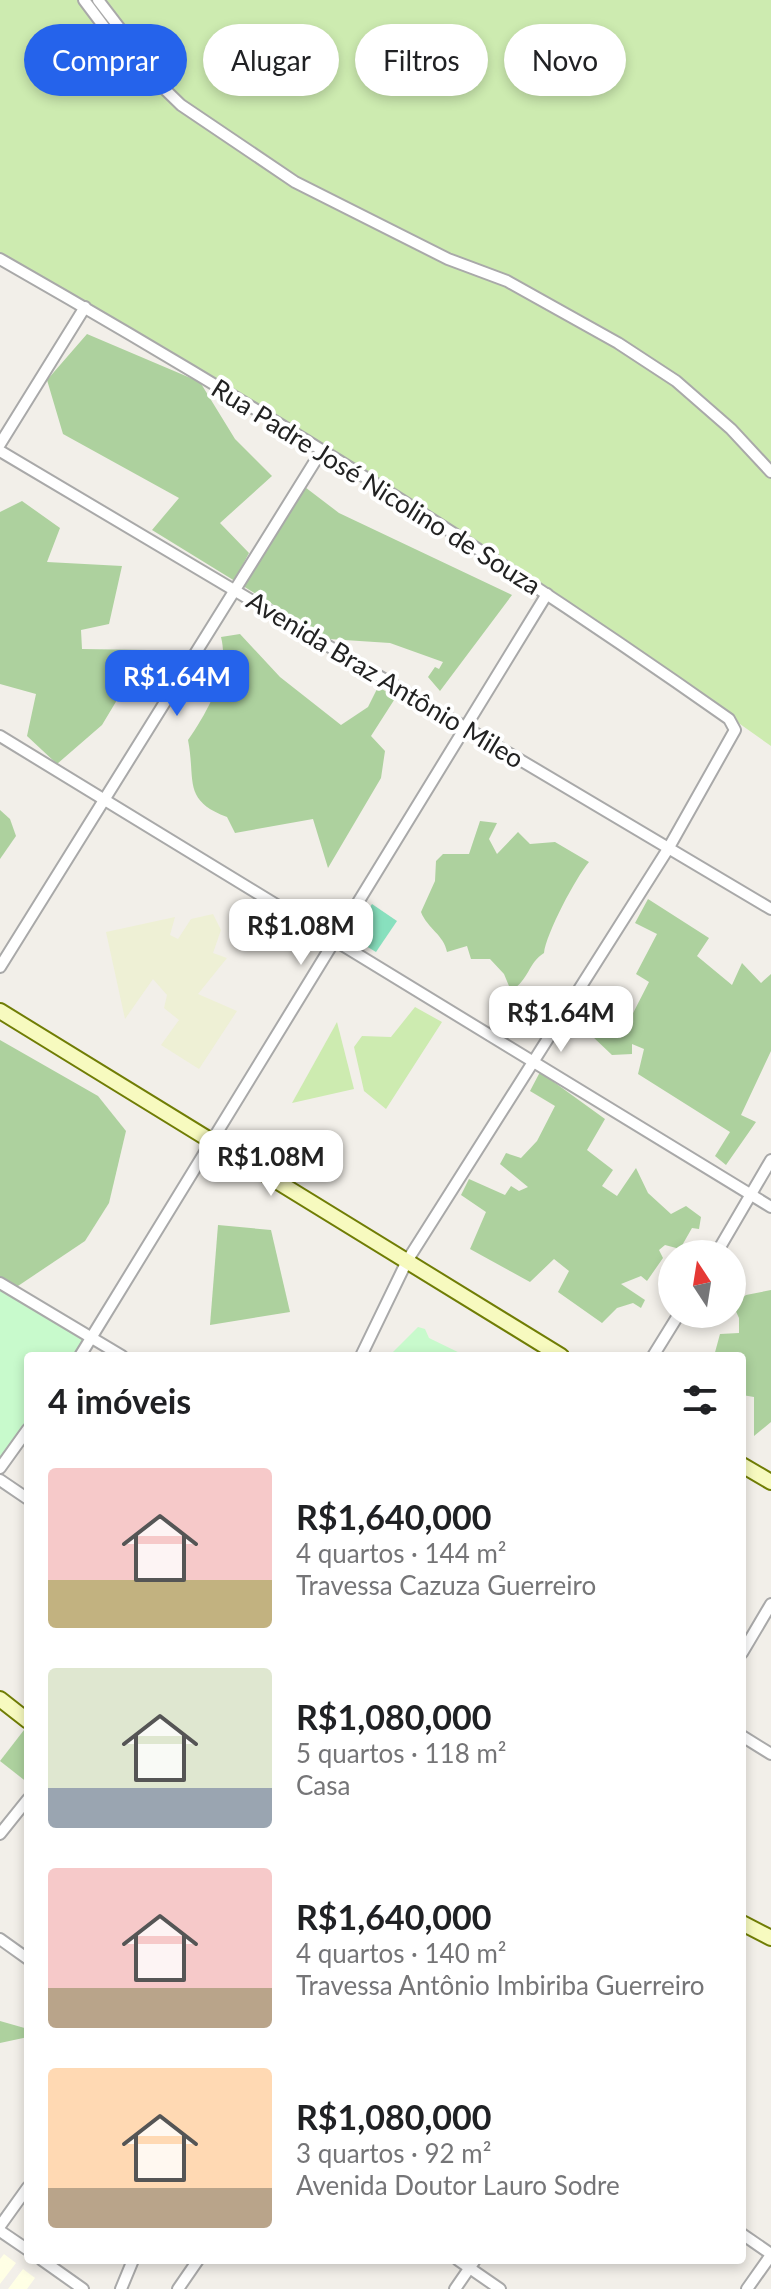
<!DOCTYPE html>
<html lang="pt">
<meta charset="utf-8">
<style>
:root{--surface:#fff;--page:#f2f2f2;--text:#202124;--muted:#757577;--accent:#2563eb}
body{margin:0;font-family:Lato,sans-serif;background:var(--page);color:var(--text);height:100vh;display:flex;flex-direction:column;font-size:30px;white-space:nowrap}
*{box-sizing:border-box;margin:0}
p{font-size:26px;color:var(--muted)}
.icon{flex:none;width:44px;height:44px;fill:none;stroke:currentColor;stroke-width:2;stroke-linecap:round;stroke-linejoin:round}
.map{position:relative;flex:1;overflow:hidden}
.panel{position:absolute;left:24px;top:1352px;width:722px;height:912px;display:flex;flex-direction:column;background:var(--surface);border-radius:8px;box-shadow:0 4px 12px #0003}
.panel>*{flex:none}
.hud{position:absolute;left:24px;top:24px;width:724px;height:72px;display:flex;gap:16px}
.needle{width:52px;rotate:348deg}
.controls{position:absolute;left:658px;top:1240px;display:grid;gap:16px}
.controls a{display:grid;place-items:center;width:88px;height:88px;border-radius:50%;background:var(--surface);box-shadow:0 4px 12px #0003;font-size:40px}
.price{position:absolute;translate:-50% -68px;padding:0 18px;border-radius:16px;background:#fff;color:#222;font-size:26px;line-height:52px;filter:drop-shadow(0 2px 4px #0008)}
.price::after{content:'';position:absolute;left:50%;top:48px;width:24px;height:18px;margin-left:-12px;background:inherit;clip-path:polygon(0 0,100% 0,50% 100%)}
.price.active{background:var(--accent);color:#fff}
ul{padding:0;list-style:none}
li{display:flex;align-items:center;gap:24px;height:200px;padding:0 24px}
li span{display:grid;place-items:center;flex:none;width:224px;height:160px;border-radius:8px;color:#555}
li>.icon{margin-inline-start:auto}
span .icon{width:96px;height:96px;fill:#fffc;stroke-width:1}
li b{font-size:34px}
h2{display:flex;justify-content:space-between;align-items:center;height:96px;padding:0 24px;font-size:34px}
.chip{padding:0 28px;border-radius:36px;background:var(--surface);box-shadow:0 4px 12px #0003;font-size:28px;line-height:72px}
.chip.active{background:var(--accent);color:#fff}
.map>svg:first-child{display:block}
</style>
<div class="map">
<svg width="771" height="2289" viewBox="0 0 771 2289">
<rect width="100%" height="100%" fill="#f2efe9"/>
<!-- education -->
<g fill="#ffffe5">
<polygon points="4,2254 16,2263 0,2284 0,2259"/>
<polygon points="23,2269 35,2278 27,2289 8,2289"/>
</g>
<!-- farmland -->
<polygon fill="#eef0d5" points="213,914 221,930 213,953 227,958 198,994 237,1011 199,1069 161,1045 179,1020 164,1008 167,995 153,979 125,1019 106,932 175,917 170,935 178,939 191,919"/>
<!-- grass -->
<g fill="#cdebb0">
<polygon points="0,0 771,0 771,746 549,589 207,374 0,252"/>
<polygon points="415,1007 442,1022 386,1109 364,1091 354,1047 362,1036 391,1037"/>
<polygon points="337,1022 354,1089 292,1103"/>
</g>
<!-- forest -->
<g fill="#add19e">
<polygon points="87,334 200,382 235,439 272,476 220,523 249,553 240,570 297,481 339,513 512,595 440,691 428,677 435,667 439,669 443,662 390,643 329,639 152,530 179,498 63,434 47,380"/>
<polygon points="22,501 60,528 47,562 122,566 109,624 81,630 82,649 147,650 102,725 57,764 27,736 36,694 0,684 0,512"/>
<path d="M240,634L280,677L341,725L368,707L378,687L396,697L371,736L385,751L381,778L328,868L313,819L235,833L227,817C182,800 196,781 188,740C208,711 230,672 221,637Z"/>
<polygon points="0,810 10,819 16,836 0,859"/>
<path d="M480,821L497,823L489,839L497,854L518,832L530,844L555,842L589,862C576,877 546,934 544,953C528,963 529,980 511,991L504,974L490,959H471L467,946L447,952C444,935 427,928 421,912L435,881L436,861L443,854H469Z"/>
<polygon points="648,899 709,938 697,956 732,985 742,963 761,983 771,974 771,1051 741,1115 756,1122 726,1165 715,1156 730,1132 638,1074 644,1049 632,1044 632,1054 612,1055 592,1036 599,1027 613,1031 629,1021 649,982 636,974 657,934 635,923"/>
<polygon points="0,1040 98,1096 126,1131 109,1203 85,1241 12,1290 0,1277"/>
<polygon points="540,1072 605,1119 587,1150 613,1170 602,1186 617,1196 636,1168 648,1193 671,1214 686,1206 701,1217 699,1229 692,1228 680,1249 665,1245 659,1250 663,1258 647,1281 641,1276 621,1284 645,1300 641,1308 633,1303 617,1308 602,1323 558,1292 569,1271 554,1259 530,1282 470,1249 486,1212 461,1195 469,1179 505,1195 511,1186 519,1191 528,1187 500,1164 506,1153 521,1158 537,1141 555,1106 530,1091"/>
<polygon points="218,1225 271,1230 290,1312 210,1325"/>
<polygon points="771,1290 771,1422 754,1436 754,1397 742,1395 742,1356 714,1356 720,1334 739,1333 739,1318 733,1305 746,1295"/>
<polygon points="24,1730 28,1733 28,1783 0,1761"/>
<polygon points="0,2021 28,2029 28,2037 0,2043"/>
</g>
<!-- park -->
<g fill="#c8facc">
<polygon points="0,1287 88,1340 76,1356 28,1356 28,1421 0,1458"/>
<polygon points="418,1327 425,1329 429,1338 466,1356 389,1356"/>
</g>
<!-- pitch -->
<polygon fill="#88e0be" points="372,904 397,921 376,952 351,937"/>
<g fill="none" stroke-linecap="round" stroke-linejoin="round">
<!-- street casing -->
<g stroke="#a9a9a9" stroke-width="14">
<g id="street">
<polyline points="84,0 114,40 181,105 295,182 448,259 507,281 618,343 676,381 731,429 771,472"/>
<polyline points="98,0 167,90"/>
<path d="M0,259C249,401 494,553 729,719L735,730L668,849L407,1261L361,1356"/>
<polyline points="0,444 85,307"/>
<polyline points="0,451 771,909"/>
<polyline points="0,736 771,1207"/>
<polyline points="0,967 322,450"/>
<polyline points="716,1254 771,1160"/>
<polyline points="0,1283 122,1356"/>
<polyline points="80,1356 547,594"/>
<polyline points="653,1356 679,1314"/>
<polyline points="0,1468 28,1429"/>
<polyline points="0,1480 28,1499"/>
<polyline points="742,1653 771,1604"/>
<polyline points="742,1736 771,1754"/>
<polyline points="0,1834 28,1799"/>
<polyline points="0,1939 28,1959"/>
<polyline points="0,2226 28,2187"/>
<polyline points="0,2231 28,2250"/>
<polyline points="742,2234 771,2254"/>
<polyline points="42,2260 83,2289"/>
<polyline points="458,2260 500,2289"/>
<polyline points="121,2289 133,2260"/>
<polyline points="178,2289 198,2260"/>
<polyline points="455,2289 475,2260"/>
<polyline points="747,2289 771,2255"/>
</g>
</g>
<!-- secondary casing -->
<g stroke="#707d05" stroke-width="18">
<g id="secondary">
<polyline points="0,1011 561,1356"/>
<polyline points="742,1465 771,1482"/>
<polyline points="0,1699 28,1721"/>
<polyline points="742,1923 771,1938"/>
</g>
</g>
<!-- street -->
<use href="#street" stroke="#fff" stroke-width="10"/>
<!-- secondary -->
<use href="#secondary" stroke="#f7fabf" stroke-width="14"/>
</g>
<g text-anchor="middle" stroke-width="8" stroke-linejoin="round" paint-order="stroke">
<!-- street labels -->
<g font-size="26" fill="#222" stroke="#fff">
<text transform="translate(376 487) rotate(32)" y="9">Rua Padre José Nicolino de Souza</text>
<text transform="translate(385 680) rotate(31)" y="9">Avenida Braz Antônio Mileo</text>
</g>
</g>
</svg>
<div class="controls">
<a><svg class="needle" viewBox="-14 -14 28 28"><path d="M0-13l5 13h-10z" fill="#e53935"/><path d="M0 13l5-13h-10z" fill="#757577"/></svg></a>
</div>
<b class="price active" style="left:177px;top:718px">R$1.64M</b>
<b class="price" style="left:301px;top:967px">R$1.08M</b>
<b class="price" style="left:561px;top:1054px">R$1.64M</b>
<b class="price" style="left:271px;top:1198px">R$1.08M</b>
<div class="hud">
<a class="chip active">Comprar</a>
<a class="chip">Alugar</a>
<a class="chip">Filtros</a>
<a class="chip">Novo</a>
</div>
<section class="panel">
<h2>4 imóveis<svg class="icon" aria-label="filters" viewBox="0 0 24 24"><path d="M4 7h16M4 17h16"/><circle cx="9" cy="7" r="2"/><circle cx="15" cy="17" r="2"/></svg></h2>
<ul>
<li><span style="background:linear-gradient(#f6c9c9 70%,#c2b280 0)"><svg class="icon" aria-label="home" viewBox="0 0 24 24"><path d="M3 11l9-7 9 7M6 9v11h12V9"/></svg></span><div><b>R$1,640,000</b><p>4 quartos · 144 m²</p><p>Travessa Cazuza Guerreiro</p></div></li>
<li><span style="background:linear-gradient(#dfe7d0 75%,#9aa5b1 0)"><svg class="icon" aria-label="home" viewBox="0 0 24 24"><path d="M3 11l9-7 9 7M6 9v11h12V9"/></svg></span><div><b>R$1,080,000</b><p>5 quartos · 118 m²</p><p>Casa</p></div></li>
<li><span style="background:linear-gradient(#f6c9c9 75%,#b9a48a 0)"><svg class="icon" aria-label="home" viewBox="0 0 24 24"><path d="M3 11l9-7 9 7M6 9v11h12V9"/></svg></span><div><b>R$1,640,000</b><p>4 quartos · 140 m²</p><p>Travessa Antônio Imbiriba Guerreiro</p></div></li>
<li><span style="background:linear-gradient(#ffd9b3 75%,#b9a48a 0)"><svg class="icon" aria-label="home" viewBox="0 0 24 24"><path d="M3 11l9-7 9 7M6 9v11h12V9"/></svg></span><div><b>R$1,080,000</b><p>3 quartos · 92 m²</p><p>Avenida Doutor Lauro Sodre</p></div></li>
</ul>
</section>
</div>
